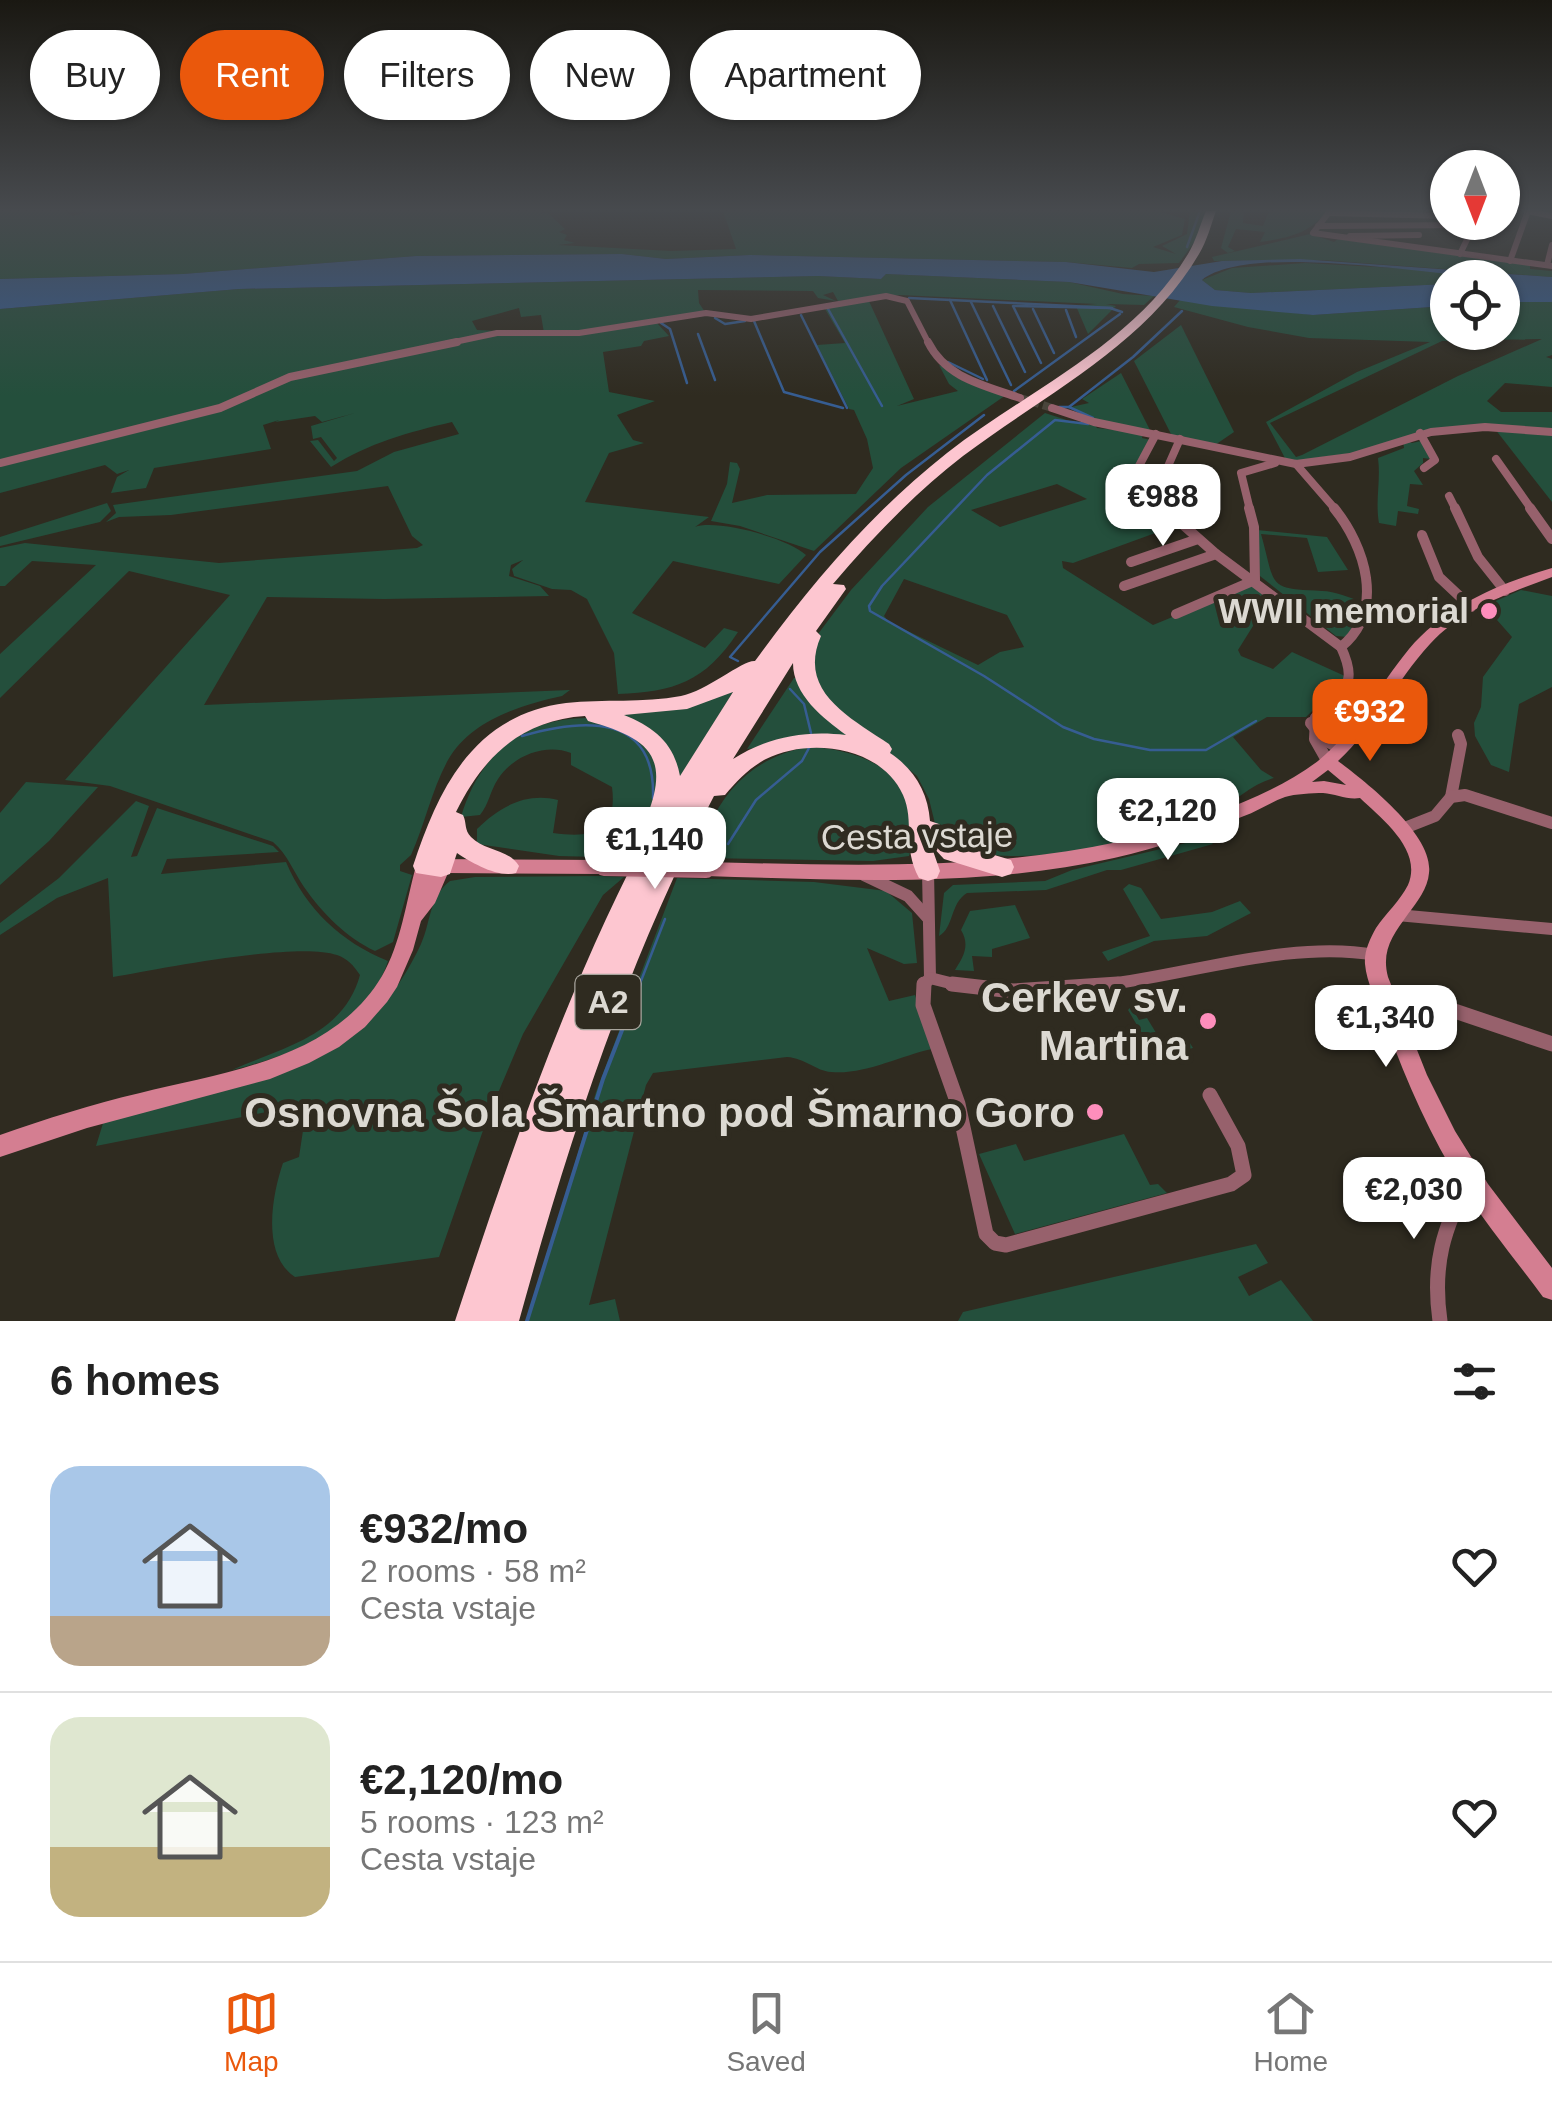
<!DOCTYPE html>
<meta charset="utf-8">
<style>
:root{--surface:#fff;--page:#f6f6f6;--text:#222;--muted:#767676;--line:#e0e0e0;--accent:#ea580c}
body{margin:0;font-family:Arial,sans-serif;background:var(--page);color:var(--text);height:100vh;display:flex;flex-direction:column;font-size:38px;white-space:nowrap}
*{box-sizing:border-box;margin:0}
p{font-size:32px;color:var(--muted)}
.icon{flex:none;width:55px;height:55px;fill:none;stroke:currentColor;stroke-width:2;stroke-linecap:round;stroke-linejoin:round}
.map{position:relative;height:1321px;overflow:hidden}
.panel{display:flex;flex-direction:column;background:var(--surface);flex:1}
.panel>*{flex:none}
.hud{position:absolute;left:30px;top:30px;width:1000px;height:90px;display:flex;gap:20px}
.needle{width:65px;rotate:180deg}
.buttons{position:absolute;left:1430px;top:150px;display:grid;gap:20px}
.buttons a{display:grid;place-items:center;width:90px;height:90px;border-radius:50%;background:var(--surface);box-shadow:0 2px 8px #0004;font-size:50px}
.price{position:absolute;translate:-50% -85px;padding:0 22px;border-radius:20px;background:#fff;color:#222;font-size:32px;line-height:65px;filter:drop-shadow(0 2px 5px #0008)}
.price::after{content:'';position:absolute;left:50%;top:60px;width:30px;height:22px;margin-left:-15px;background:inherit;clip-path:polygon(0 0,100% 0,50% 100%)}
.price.current{background:var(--accent);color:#fff}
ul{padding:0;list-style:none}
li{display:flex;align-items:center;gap:30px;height:250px;padding:0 50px}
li+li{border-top:2px solid var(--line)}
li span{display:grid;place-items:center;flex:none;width:280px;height:200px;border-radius:30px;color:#555}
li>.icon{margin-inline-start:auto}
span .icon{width:120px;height:120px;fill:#fffc;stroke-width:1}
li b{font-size:42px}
h2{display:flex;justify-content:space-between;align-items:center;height:120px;padding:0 50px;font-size:42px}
.pill{padding:0 35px;border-radius:45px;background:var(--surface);box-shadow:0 2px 8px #0004;font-size:35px;line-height:90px}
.pill.current{background:var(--accent);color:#fff}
.tab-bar{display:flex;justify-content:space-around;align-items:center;height:140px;border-top:2px solid var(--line);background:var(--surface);font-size:28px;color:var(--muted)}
.tab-bar a{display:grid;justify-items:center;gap:5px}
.tab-bar .current{color:var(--accent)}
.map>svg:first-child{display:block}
</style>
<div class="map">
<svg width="1552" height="1321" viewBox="0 0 1552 1321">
<rect width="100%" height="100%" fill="#2f2b20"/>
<!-- green -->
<g fill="#244f3c" fill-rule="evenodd">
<polygon points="0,211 64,211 73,216 90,211 542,211 541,214 547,212 565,229 559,232 567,235 564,240 575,243 558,245 671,251 736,249 723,211 1157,211 1185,219 1182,235 1153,247 1176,254 1162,246 1187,234 1190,211 1206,211 1198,237 1179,263 1139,264 1132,268 1066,262 750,255 666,259 622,254 416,256 183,274 0,279"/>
<path d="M1231,211H1244L1243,223L1263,226L1269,211H1327C1309,234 1288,238 1260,242L1265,232L1236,229L1228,247L1235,251L1228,253L1221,248Z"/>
<polygon points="1310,234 1334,242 1338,239 1530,265 1530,269 1552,271 1552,277 1322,260 1214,261 1212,257"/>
<polygon points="1305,263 1430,270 1457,277 1448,278 1447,284 1251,293 1215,290 1202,280 1232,268"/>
<path d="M886,274L1069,282L1123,294L1154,296L1144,305L1106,304L1116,306L1088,334L1076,306L1097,304L900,295L838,301L833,292L823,295L836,301L818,298L813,291L698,290L699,303L705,312L656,322L669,336L644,341L641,346L603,352L609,392L655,401L617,415L633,440L644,443L609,453L585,502L709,517L695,527C716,519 789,538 806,555L779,584L673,561L632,613L705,648L724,628L738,632C705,682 674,692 618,694L614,653L587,599L571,590L552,589L514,576L512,569L523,560L511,565L509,576L540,586L549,596L384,599L267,597L204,705L570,690L562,696C521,705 471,720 448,760C432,789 425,824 411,855L400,865V871L412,875L393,942L375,951C347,938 322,913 304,887C293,871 288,855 273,842L110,786L65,780L230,595L129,571L0,698V654L96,565L32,561L5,586H0V548L25,543L219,563L417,548L423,545L412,536L388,486L171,515L119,517L106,522L116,513L113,505L357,471L394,452L459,434L452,422C409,432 369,443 331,467L310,441L318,440L334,461L337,458L321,437L313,439L311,426L355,413L322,422L315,416L275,422L279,420L263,425L271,449L154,468L146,488L111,493L117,477L129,470L117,474L105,465L0,493V309L239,289L818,276L881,279ZM519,308L521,317L541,315L544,333L477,330L472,321Z"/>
<polygon points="868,299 914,399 897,406 958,391 949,384 939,365 1006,395 901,468 814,551 740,526 711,521 727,484 730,462 737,463 740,469 732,503 767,495 856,494 873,468 867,439 854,410 849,409 817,345 845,343 825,309"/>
<path d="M1180,300L1313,315L1447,306L1448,332H1502L1503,302H1552V355L1546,357L1552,359V387L1505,383L1487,401L1501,412H1552V431L1430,430L1360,452L1287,462L1266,422L1357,372L1430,342L1309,338L1248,327L1174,307ZM1542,339L1458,376L1302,455L1296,457L1270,423L1442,341Z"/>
<polygon points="1181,325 1234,432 1215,445 1172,436 1134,361"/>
<polygon points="1121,373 1151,432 1096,419 1071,407 1089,403 1082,399"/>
<path d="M1045,413L1079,424L1093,422L1097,428L1143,433L1142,438L1151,440L1121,498L1180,524L1073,563L1062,561L1063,568L1153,625L1226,595L1230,596L1253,583L1264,597L1258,618L1238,650L1241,656L1273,669L1292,652L1347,677L1306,717H1267L1233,737L1261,770L1274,778C1251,784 1236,802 1214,812C1152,839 1037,868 971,851C959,848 947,838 937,832L929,799L917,776L818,695L809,646L851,590L928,507ZM1057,484L1087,499L1000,527L971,510ZM904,579L1007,615L1024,647L1000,652L978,665L889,622L884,616Z"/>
<polygon points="1495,429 1552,433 1552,502"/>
<path d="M1403,439L1412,443L1421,441L1431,459L1423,458V463L1414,471L1423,485L1410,484L1407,506L1419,509L1418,514L1398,511L1396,526L1379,523C1375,500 1381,481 1378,458L1404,448Z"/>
<polygon points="107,503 111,511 100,522 0,546 0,537"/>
<path d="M1257,530L1327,537L1348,570L1318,572L1307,538L1261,534C1276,587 1266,589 1322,591C1335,591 1350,598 1362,602L1348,637L1336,636L1260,576Z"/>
<polygon points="1521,590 1552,596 1552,687 1519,704 1509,772 1491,765 1475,736 1474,723 1481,707 1483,677 1512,637 1497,620 1491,603"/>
<polygon points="794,678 797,678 858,737 747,749"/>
<polygon points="736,687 675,786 673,765 606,712"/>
<path d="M591,718L653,747L661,803L635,858L559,856L477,844V829C499,807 526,792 558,800L553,833C591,838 618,834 612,787L571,765V753C545,743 513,756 498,779C490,791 489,804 480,815L461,817C479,754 525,716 591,718Z"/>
<path d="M807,747C854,748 913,769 912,824C912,835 913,845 909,856L873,861L699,858C698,848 703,839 708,828C728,783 759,757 807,747Z"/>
<polygon points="26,782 98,787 49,841 0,885 0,813"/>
<path d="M136,801L149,806L131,857L137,856L157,808L273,846L279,852L167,859L161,874L286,862C306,909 341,942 388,961C367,1027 293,1055 232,1070C283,1047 343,1036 360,975C353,965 348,959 337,955C297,941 159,969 113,977L108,878L57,898L0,935V923L59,878Z"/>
<path d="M1207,838L1213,844L1121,870H1107L1046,890L967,893C950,903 954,928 939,936L944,893L953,885L1045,881L1072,870Z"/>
<path d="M600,876L624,877L603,895L523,1034L487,1119L439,1257L295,1277C261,1255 272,1195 283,1163L299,1157L307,1104L96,1146L104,1120L350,1038C379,1016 406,977 421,944C431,922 429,897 450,881L475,877Z"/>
<path d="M677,878L814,882L886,891L912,913L917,963L904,964L867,948L889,1001L915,995L932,1049C899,1056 865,1075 831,1072C816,1071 805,1058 787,1057L653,1073L646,1085L589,1305L615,1299L620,1321H528L596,1092Z"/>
<polygon points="1129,884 1141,888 1161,919 1212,912 1240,901 1251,913 1207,936 1154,941 1108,961 1102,952 1150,936 1123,889"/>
<path d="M1015,905L1030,938L992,949V957L972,956L974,971L955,970C964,956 970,945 961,930L970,911Z"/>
<polygon points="1145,999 1138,1003 1142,1011 1135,1013 1139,1020 1147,1018 1161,1041 1185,1035 1193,1048 1156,1057 1128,1010 1135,1002"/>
<polygon points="1124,1134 1150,1185 1158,1184 1167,1193 1015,1234 979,1154 1016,1144 1024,1161"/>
<polygon points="1256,1244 1268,1263 1238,1277 1249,1296 1281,1280 1313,1321 958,1321 963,1312"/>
</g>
<!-- water -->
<path fill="#365d92" d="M622,254L666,259L750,255L1066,262L1154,272L1222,261L1300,259L1552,277V302H1503L1502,278C1438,277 1251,241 1202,280L1215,290L1251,293L1447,284V306L1313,315L1212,306L1069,282L886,274L881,279L818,276L239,289L0,309V279L183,274L416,256Z"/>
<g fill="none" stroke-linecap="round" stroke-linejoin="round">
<!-- stream-far1 -->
<g stroke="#365d92" stroke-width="2.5">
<polyline points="1187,247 1200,211"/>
<polyline points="909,298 1112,308"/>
<polyline points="950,300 987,380"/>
<polyline points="971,302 1011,385"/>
<polyline points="993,306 1025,372"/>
<polyline points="827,307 882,406"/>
<polyline points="1033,309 1054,353"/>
<polyline points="1066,310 1076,337"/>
<polyline points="801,315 847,408"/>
<polyline points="715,318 725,324 745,321"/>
<polyline points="754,321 784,392 843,408"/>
<polyline points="661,323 670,329 687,383"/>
<polyline points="698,334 715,380"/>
<polyline points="948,362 983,379"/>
<polyline points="1041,363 1013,306 1110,308 1122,312"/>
<polyline points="1014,391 1120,314"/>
<polyline points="1059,407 1069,407 1093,418"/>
<polyline points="1069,407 1133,357 1182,311"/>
<polyline points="1088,424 1055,420 987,475 882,586 869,606 870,611 984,676 1063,727 1094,739 1150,750 1206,750 1256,721"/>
<polyline points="738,661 730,657 820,552 906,475 984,415"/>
<polyline points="790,689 804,704 811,733"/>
<path d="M522,736C584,718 656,713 653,798"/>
<polyline points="728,844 756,800 802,761 809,748"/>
<polyline points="639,986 665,919"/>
</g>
<!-- stream -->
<polyline stroke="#365d92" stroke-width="4" points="527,1321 603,1079 640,984"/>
<!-- street-tunnel -->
<polyline stroke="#49453b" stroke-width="8" stroke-dasharray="8 4" stroke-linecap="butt" points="1020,398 1052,408"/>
<!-- street-far4 -->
<g stroke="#97616c" stroke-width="6">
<polyline points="1330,211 1313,233 1552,266"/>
<polyline points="1527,211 1552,216"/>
<polyline points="1328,213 1448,216"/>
<polyline points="1318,226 1474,225"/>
<polyline points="1350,236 1419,235"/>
<polyline points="1460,254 1475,223"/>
<polyline points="1510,261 1528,211"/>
<polyline points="1547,265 1552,245"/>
<polyline points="445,344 497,333 579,333 706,313 751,319 886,296 907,301 929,344"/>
</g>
<!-- street-far3 -->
<g stroke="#97616c" stroke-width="8">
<path d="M928,342C946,378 983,385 1020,398"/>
<polyline points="1052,408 1094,422 1296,464 1350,457 1431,432 1485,427 1552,432"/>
<polyline points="1420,433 1435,460 1424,468"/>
<polyline points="1496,459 1532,510"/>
<polyline points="0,463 220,408 290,377 457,342"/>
<polyline points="1296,464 1336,510"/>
<polyline points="1161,482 1180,439"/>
<polyline points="1449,496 1456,510"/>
<polyline points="1145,510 1125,503 1124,494 1156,434"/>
<polyline points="1250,510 1241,473 1275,463"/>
</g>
<!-- street-far2 -->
<g stroke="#97616c" stroke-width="10">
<path d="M1138,508L1181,523L1216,554L1341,647C1363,695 1333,686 1314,720"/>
<path d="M1334,508C1365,546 1386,610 1341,647"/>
<polyline points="1455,508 1478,557 1505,591"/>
<polyline points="1530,508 1552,539"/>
<polyline points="1422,535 1439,577 1471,607"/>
<polyline points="1131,562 1198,539"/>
<polyline points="1124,586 1216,554"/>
<polyline points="1176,614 1255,580 1254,527 1249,508"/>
</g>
<!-- street-far1 -->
<g stroke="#97616c" stroke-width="12">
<polyline points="1316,718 1315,739 1328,762"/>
<polyline points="1311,723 1324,739 1341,749"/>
<polyline points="1451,797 1461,744 1458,735"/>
<polyline points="1402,829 1435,816 1451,797 1465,795 1552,823"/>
<polyline points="928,871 930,978"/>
<polyline points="864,875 908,896 927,917"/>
<polyline points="1397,915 1552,929"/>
<polyline points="930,978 962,986"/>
<polyline points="923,986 930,978"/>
<path d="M1095,986C1183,977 1290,939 1375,955"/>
</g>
<!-- street -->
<g stroke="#97616c" stroke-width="15">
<polyline points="924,984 923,1005 958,1104 986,1234 995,1243 1006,1245 1231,1184 1244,1175 1238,1146 1210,1095"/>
<polyline points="952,984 1013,991 1118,984"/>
<polyline points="1387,995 1431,1003 1552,1044"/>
<path d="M1440,1321C1432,1266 1443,1227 1470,1179"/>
</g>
<!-- secondary -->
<g fill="#d47e91" fill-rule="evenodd">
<path d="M1552,568V577C1509,593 1462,609 1430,644C1396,681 1375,727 1338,761C1366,782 1434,835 1429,873C1428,888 1417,902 1408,914C1393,935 1381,950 1388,977L1427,1075L1455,1131L1488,1184L1552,1268V1300L1543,1297C1516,1260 1486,1225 1462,1186C1431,1137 1407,1083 1387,1028C1380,1008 1367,986 1365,964C1364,951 1370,939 1376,928C1386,913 1400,901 1408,885C1423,850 1382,819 1360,798C1347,800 1336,794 1323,793C1312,793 1295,794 1285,797C1271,802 1258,811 1244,816C1202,833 1159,848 1114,858C981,888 841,880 706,876L700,874L697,869L700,864L706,862C878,866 1053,874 1217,813C1252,799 1288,784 1318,761C1356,730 1378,687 1409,649C1444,607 1500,583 1552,568ZM1328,770L1346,785L1324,781L1312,782Z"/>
<path d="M425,859L604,860L610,862L613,867L610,872L604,874L448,873L435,903L421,921L413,950L397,987L387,1002L365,1027L339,1047L309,1063L270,1079L87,1128L0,1157V1135C46,1119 92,1104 140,1093C225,1072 333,1059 382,976C401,943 406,902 416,866L419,861Z"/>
</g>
<!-- highway -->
<path fill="#fdc6d0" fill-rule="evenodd" d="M1206,211H1216C1211,225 1207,241 1199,254C1146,345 1045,394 963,456C915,493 872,538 833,584L844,585L846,589L816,631L821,636C797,691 849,717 889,744L892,749L890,753C914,769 928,792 930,821L939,824L961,845L1011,860L1014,867L1011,874L1002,877L944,859L931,845L940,871L937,878L928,881L919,878C902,846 915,822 903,795C881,746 809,737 766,759C749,768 737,781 725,795L714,796C626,963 569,1140 519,1321H455C511,1151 569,981 654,823L647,816C672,753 644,737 588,721L585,716C521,720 483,757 456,812L463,815C467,823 464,830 471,837C484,851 509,849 519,866L516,873C498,878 472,863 457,853L450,874L441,877L416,873L413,866C439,787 474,715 566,703C604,699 643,703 681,696C707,691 742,660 755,661C811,584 872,512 947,453C1028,390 1133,345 1188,254C1196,241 1200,225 1206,211ZM793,663C793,695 823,718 846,735C805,730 768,737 733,759ZM733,692L680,776C674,743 654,727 624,715L687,709Z"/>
<!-- secondary-bridge -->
<polyline stroke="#d47e91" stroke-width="18" points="604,867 706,869"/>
</g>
<!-- sky -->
<linearGradient id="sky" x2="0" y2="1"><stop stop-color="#1a1812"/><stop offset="0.53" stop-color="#474a4e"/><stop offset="1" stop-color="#474a4e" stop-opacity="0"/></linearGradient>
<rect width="1552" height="396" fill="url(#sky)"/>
<!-- markers -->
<g fill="#fe8ebc" stroke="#2f2b20" stroke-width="4">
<circle cx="1489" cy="611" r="10"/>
<circle cx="1208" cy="1021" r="10"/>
<circle cx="1095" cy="1112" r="10"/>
</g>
<g text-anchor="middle" stroke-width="10" stroke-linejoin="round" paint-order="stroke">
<!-- shield labels -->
<rect fill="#2f2b20" stroke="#a8a59d" stroke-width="2.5" x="575.5" y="975" width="65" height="54" rx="8"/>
<g font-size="32" font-weight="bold" fill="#dcd9d2">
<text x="608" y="1013">A2</text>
</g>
<!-- poi labels -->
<g font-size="35" font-weight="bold" fill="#dcd9d2" stroke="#2f2b20" text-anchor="end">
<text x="1469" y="623">WWII memorial</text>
</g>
<!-- street labels -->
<g font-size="35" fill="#dcd9d2" stroke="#2f2b20">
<text transform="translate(917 836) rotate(-1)" y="12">Cesta vstaje</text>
</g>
<!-- near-poi labels -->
<g font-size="42" font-weight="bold" fill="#dcd9d2" stroke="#2f2b20" text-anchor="end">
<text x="1188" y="1012">Cerkev sv.<tspan x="1188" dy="48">Martina</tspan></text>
<text x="1075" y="1127">Osnovna Šola Šmartno pod Šmarno Goro</text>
</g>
</g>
</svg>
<div class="buttons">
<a><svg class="needle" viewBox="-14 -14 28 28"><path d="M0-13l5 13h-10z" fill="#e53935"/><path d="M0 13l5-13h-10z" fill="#767676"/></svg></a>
<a><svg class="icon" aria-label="locate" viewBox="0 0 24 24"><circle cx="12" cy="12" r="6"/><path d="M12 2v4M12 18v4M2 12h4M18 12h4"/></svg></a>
</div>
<b class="price" style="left:1163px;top:549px">€988</b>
<b class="price current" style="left:1370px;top:764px">€932</b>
<b class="price" style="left:1168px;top:863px">€2,120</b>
<b class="price" style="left:655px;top:892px">€1,140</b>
<b class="price" style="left:1386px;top:1070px">€1,340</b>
<b class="price" style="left:1414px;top:1242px">€2,030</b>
<div class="hud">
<a class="pill">Buy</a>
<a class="pill current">Rent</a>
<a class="pill">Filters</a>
<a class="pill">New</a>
<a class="pill">Apartment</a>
</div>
</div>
<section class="panel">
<h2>6 homes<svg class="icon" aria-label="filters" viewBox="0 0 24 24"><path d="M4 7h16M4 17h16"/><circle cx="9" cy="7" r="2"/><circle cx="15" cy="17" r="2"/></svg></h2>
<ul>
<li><span style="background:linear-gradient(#a9c7e8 75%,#b9a48a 0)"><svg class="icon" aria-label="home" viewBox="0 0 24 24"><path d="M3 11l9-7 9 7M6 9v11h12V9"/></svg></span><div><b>€932/mo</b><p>2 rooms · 58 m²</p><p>Cesta vstaje</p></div><svg class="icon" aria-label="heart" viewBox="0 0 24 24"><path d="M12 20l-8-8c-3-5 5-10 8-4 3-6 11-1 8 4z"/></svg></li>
<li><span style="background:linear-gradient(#dfe7d0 65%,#c2b280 0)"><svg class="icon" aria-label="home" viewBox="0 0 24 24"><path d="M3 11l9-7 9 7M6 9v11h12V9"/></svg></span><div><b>€2,120/mo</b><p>5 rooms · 123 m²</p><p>Cesta vstaje</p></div><svg class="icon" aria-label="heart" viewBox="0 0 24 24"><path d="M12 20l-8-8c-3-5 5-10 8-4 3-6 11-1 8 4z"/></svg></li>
</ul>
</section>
<nav class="tab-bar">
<a class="current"><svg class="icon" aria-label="map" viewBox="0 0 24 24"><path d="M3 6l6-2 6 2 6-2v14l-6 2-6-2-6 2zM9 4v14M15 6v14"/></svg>Map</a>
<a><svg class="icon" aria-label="saved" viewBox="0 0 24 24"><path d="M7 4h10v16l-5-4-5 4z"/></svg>Saved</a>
<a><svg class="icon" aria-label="home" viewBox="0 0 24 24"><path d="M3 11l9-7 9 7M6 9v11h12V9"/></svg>Home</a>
</nav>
